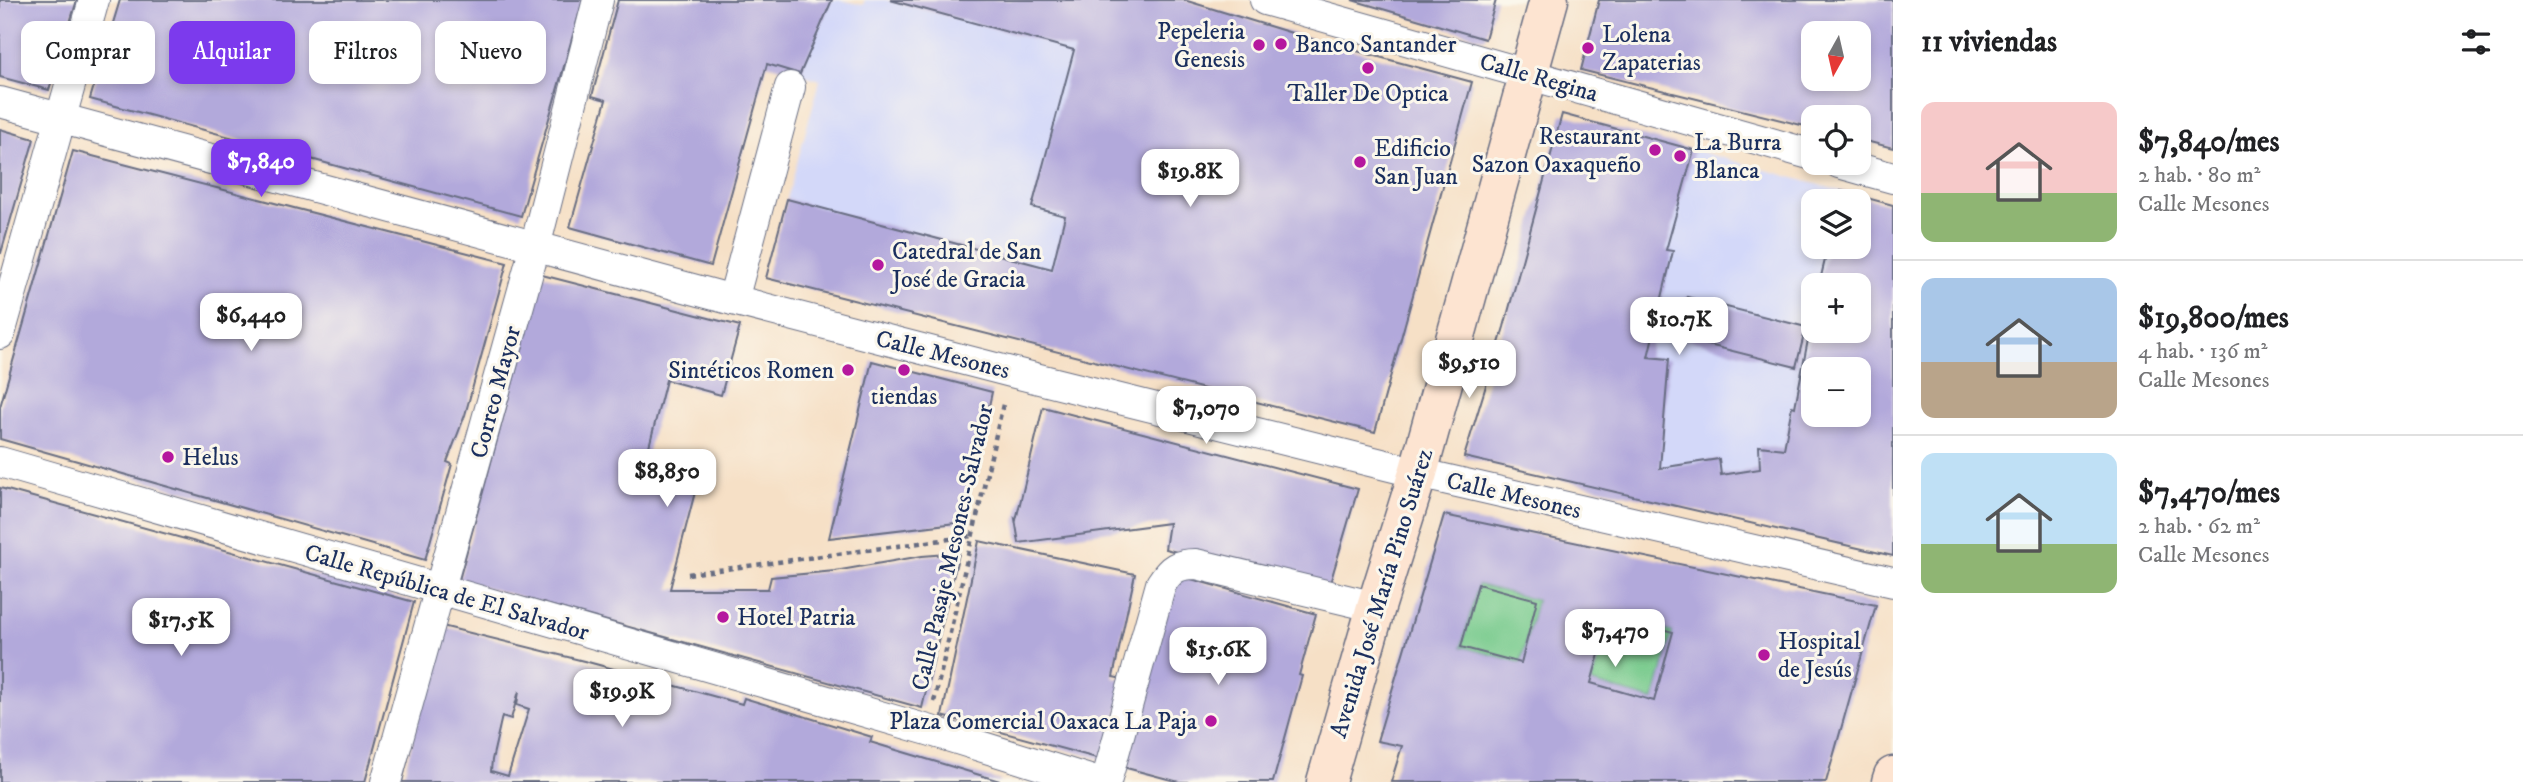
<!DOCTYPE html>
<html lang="es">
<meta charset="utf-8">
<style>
:root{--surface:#fff;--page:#f6f6f6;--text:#202124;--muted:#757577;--line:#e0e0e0;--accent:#7c3aed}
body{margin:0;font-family:"IM FELL DW Pica",serif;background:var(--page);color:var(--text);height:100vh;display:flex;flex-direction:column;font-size:26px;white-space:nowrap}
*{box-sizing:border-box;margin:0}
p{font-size:23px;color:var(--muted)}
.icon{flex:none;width:38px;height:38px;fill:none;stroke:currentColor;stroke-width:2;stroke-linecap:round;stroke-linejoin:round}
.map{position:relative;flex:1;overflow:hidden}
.side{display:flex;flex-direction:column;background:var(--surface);width:630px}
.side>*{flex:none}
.guide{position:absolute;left:21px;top:21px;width:665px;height:63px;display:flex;gap:14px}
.needle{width:46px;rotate:188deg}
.tools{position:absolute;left:1801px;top:21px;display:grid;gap:14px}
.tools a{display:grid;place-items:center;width:70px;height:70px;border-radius:14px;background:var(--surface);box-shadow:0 4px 10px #0003;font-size:35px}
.price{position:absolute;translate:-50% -60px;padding:0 16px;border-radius:14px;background:#fff;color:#222;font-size:23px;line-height:46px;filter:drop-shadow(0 2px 4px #0008)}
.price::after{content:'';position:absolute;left:50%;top:42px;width:21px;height:16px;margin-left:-10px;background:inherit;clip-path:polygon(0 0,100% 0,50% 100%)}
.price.on{background:var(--accent);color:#fff}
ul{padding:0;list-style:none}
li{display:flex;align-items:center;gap:21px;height:175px;padding:0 28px}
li+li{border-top:2px solid var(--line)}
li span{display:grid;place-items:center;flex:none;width:196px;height:140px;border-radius:14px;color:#555}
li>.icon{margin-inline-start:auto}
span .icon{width:84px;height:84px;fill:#fffc;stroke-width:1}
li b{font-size:30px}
h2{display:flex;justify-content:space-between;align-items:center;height:84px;padding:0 28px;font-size:30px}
.chip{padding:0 24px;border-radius:14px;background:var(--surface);box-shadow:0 4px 10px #0003;font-size:24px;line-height:63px}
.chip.on{background:var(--accent);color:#fff}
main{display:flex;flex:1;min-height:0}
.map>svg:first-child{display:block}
</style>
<main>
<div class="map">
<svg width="1893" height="782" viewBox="0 0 1893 782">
<rect width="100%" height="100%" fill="#fbf7ec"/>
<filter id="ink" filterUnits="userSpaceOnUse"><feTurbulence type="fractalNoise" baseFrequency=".0143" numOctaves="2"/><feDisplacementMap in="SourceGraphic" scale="14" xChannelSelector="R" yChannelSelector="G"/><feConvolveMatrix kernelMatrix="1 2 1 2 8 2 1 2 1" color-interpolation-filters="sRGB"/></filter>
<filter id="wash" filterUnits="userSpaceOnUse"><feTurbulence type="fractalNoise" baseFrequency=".00686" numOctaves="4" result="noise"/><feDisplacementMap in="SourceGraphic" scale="28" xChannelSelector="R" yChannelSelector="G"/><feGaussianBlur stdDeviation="1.57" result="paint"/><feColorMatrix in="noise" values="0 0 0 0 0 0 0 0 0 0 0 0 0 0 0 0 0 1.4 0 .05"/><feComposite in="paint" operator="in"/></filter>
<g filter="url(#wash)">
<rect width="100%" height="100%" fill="#f6e0c6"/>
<!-- built -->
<g fill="#d3d8f9">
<polygon points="832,0 842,0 863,5 865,0 887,0 1074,50 1033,207 1065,216 1052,269 787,199 820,80 800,74"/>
<polygon points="1694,150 1841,191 1839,201 1813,201 1813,247 1828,247 1819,285 1813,285 1813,314 1795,407 1792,406 1784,449 1759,446 1760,469 1721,475 1718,459 1660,468 1669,360 1648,357 1672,252 1666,250"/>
</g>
<!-- green -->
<g fill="#79cb8e" stroke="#4a7d76" stroke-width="2">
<polygon points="1478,584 1537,600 1521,663 1461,647"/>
<polygon points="1610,615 1673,632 1654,701 1591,683"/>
</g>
<g id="blocks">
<!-- building -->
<g fill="#b2a9db" fill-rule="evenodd">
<polygon points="0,0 77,0 49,90 0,77"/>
<polygon points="120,0 583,0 521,216 90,99"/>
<polygon points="618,0 832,0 800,74 767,64 711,266 570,227 606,100 592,96"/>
<polygon points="890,0 1184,0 1305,37 1472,82 1375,432 766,278 787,199 1052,269 1065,216 1032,207 1074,50"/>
<polygon points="1352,0 1496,0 1485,39"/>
<path d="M1599,0H1893V148L1858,139V117H1813V128L1581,70ZM1813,33H1858V79H1813Z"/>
<path d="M1562,114L1694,150L1666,250L1673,251L1648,357L1669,359L1660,468L1719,459L1721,475L1760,469L1759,446L1784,449L1792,406L1795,407L1812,319L1813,331H1858V285H1819L1828,247H1858V201H1839L1841,191L1893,205V556L1464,457L1504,327ZM1813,369H1858V415H1813Z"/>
<polygon points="0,129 34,139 1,253 0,253"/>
<polygon points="73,151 507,263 465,415 447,462 452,464 425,560 0,439 0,407"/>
<polygon points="542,275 740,326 721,395 666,380 642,474 696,488 670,589 768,589 771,577 835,571 922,556 959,553 922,708 459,580"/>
<polygon points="1687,297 1806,327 1796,367 1677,337"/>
<polygon points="872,361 992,392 964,522 829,538"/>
<polygon points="1043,407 1358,489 1328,590 1165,549 1169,523 1019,543 1015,519 1016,520"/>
<polygon points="0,488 414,602 365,782 0,782"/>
<path d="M1444,515L1876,605L1826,782H1391L1402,746L1377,741ZM1478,584L1537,600L1521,663L1461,647ZM1610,615L1673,632L1654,701L1591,683Z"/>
<polygon points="979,541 1135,574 1113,677 1127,680 1104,760 942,716"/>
<polygon points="1173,574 1316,614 1299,675 1302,676 1273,782 1179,782 1119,766"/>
<path d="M442,626L588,662L742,704L744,698L872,737L870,742L1003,782H402ZM519,691L517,705L529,709L508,776L491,771L492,760L502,716L511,719Z"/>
</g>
</g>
</g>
<g filter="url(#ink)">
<use href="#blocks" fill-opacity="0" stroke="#686d82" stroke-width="2"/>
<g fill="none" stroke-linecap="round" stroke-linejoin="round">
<!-- street casing -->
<g stroke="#686d82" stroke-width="32">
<g id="street">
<polyline points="1265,0 1813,155"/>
<polyline points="0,102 733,300 1011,372 1418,473 1893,582"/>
<polyline points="1839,163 1893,178"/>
<polyline points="733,300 790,87"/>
<polyline points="0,334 94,0"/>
<polyline points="0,462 928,730 1096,782"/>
<polyline points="386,782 535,247 598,0"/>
<path d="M1106,782L1161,584C1171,568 1178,564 1196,564L1376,607"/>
</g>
</g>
<!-- secondary casing -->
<g stroke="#686d82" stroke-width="41">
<g id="secondary">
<polyline points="1326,782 1376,607 1418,473 1549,0"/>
<polyline points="1891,782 1893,776"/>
</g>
</g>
<!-- path -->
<g stroke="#686d82" stroke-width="4.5" stroke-dasharray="5 5" stroke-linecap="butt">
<polyline points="688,574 972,536"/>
<polyline points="934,702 1004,400"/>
</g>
<!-- street -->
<use href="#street" stroke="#fff" stroke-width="30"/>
<!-- secondary -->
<use href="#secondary" stroke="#fde4d1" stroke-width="38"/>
</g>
</g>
<!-- markers -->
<g fill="#b5179e" stroke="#fbf7ec" stroke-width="2.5">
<circle cx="1281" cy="44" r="7"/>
<circle cx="1259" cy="45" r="7"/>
<circle cx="1588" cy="48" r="7"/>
<circle cx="1368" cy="68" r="7"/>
<circle cx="1655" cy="150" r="7"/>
<circle cx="1680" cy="156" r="7"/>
<circle cx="1360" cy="162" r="7"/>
<circle cx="878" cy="265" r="7"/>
<circle cx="848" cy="370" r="7"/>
<circle cx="904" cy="370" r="7"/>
<circle cx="168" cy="457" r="7"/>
<circle cx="723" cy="617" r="7"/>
<circle cx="1764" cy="655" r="7"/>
<circle cx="1211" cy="721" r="7"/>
</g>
<g text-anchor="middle" stroke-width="6" stroke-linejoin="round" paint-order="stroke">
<!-- poi labels -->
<g font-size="24" fill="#1b2f5e" stroke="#fbf7ec" text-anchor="start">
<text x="1245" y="39" text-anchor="end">Pepeleria<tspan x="1245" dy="28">Genesis</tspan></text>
<text x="1602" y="42">Lolena<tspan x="1602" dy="28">Zapaterias</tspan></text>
<text x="1295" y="52">Banco Santander</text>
<text x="1368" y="101" text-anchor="middle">Taller De Optica</text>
<text x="1641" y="144" text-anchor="end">Restaurant<tspan x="1641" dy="28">Sazon Oaxaqueño</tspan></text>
<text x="1694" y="150">La Burra<tspan x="1694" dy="28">Blanca</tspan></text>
<text x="1374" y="156">Edificio<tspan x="1374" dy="28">San Juan</tspan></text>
<text x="892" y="259">Catedral de San<tspan x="892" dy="28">José de Gracia</tspan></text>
<text x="834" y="378" text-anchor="end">Sintéticos Romen</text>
<text x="904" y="404" text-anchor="middle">tiendas</text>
<text x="182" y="465">Helus</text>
<text x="737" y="625">Hotel Patria</text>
<text x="1778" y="649">Hospital<tspan x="1778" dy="28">de Jesús</tspan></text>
<text x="1197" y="729" text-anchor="end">Plaza Comercial Oaxaca La Paja</text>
</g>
<!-- street labels -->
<g font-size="24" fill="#1b2f5e" stroke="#fbf7ec">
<text transform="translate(1539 77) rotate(16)" y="8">Calle Regina</text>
<text transform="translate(943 354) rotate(14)" y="8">Calle Mesones</text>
<text transform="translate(495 392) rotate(-75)" y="8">Correo Mayor</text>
<text transform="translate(1514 495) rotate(13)" y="8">Calle Mesones</text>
<text transform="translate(952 547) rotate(-77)" y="8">Calle Pasaje Mesones-Salvador</text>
<text transform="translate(447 592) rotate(16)" y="8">Calle República de El Salvador</text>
<text transform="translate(1381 593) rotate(-73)" y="8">Avenida José María Pino Suárez</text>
</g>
</g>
</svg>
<div class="tools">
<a><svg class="needle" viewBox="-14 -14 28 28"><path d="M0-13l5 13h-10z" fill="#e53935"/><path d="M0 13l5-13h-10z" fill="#757577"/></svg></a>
<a><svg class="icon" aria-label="locate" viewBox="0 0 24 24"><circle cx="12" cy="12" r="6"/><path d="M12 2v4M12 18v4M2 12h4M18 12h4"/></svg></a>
<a><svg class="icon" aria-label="layers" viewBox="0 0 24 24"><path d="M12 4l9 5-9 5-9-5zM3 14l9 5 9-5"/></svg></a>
<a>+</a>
<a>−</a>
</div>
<b class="price on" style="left:261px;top:199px">$7,840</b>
<b class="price" style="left:1190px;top:209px">$19.8K</b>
<b class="price" style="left:251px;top:353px">$6,440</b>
<b class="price" style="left:1679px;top:357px">$10.7K</b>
<b class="price" style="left:1469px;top:400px">$9,510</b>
<b class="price" style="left:1206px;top:446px">$7,070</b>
<b class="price" style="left:667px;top:509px">$8,850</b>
<b class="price" style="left:181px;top:658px">$17.5K</b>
<b class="price" style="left:1615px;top:669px">$7,470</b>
<b class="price" style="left:1218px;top:687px">$15.6K</b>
<b class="price" style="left:622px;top:729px">$19.9K</b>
<div class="guide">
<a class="chip">Comprar</a>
<a class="chip on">Alquilar</a>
<a class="chip">Filtros</a>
<a class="chip">Nuevo</a>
</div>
</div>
<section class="side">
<h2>11 viviendas<svg class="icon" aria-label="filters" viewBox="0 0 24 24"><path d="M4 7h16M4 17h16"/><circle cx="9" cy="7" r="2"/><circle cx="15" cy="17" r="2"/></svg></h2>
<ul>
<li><span style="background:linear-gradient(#f6c9c9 65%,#8fb573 0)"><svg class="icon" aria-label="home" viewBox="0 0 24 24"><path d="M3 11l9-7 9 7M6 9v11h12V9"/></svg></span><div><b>$7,840/mes</b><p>2 hab. · 80 m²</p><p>Calle Mesones</p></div></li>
<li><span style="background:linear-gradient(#a9c7e8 60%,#b9a48a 0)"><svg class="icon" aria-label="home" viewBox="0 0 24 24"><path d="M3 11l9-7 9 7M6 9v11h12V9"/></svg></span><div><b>$19,800/mes</b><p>4 hab. · 136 m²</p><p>Calle Mesones</p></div></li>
<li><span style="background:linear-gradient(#bfe0f5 65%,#8fb573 0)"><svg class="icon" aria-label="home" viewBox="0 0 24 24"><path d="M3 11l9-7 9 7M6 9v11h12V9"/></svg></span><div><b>$7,470/mes</b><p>2 hab. · 62 m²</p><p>Calle Mesones</p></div></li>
</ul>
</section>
</main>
